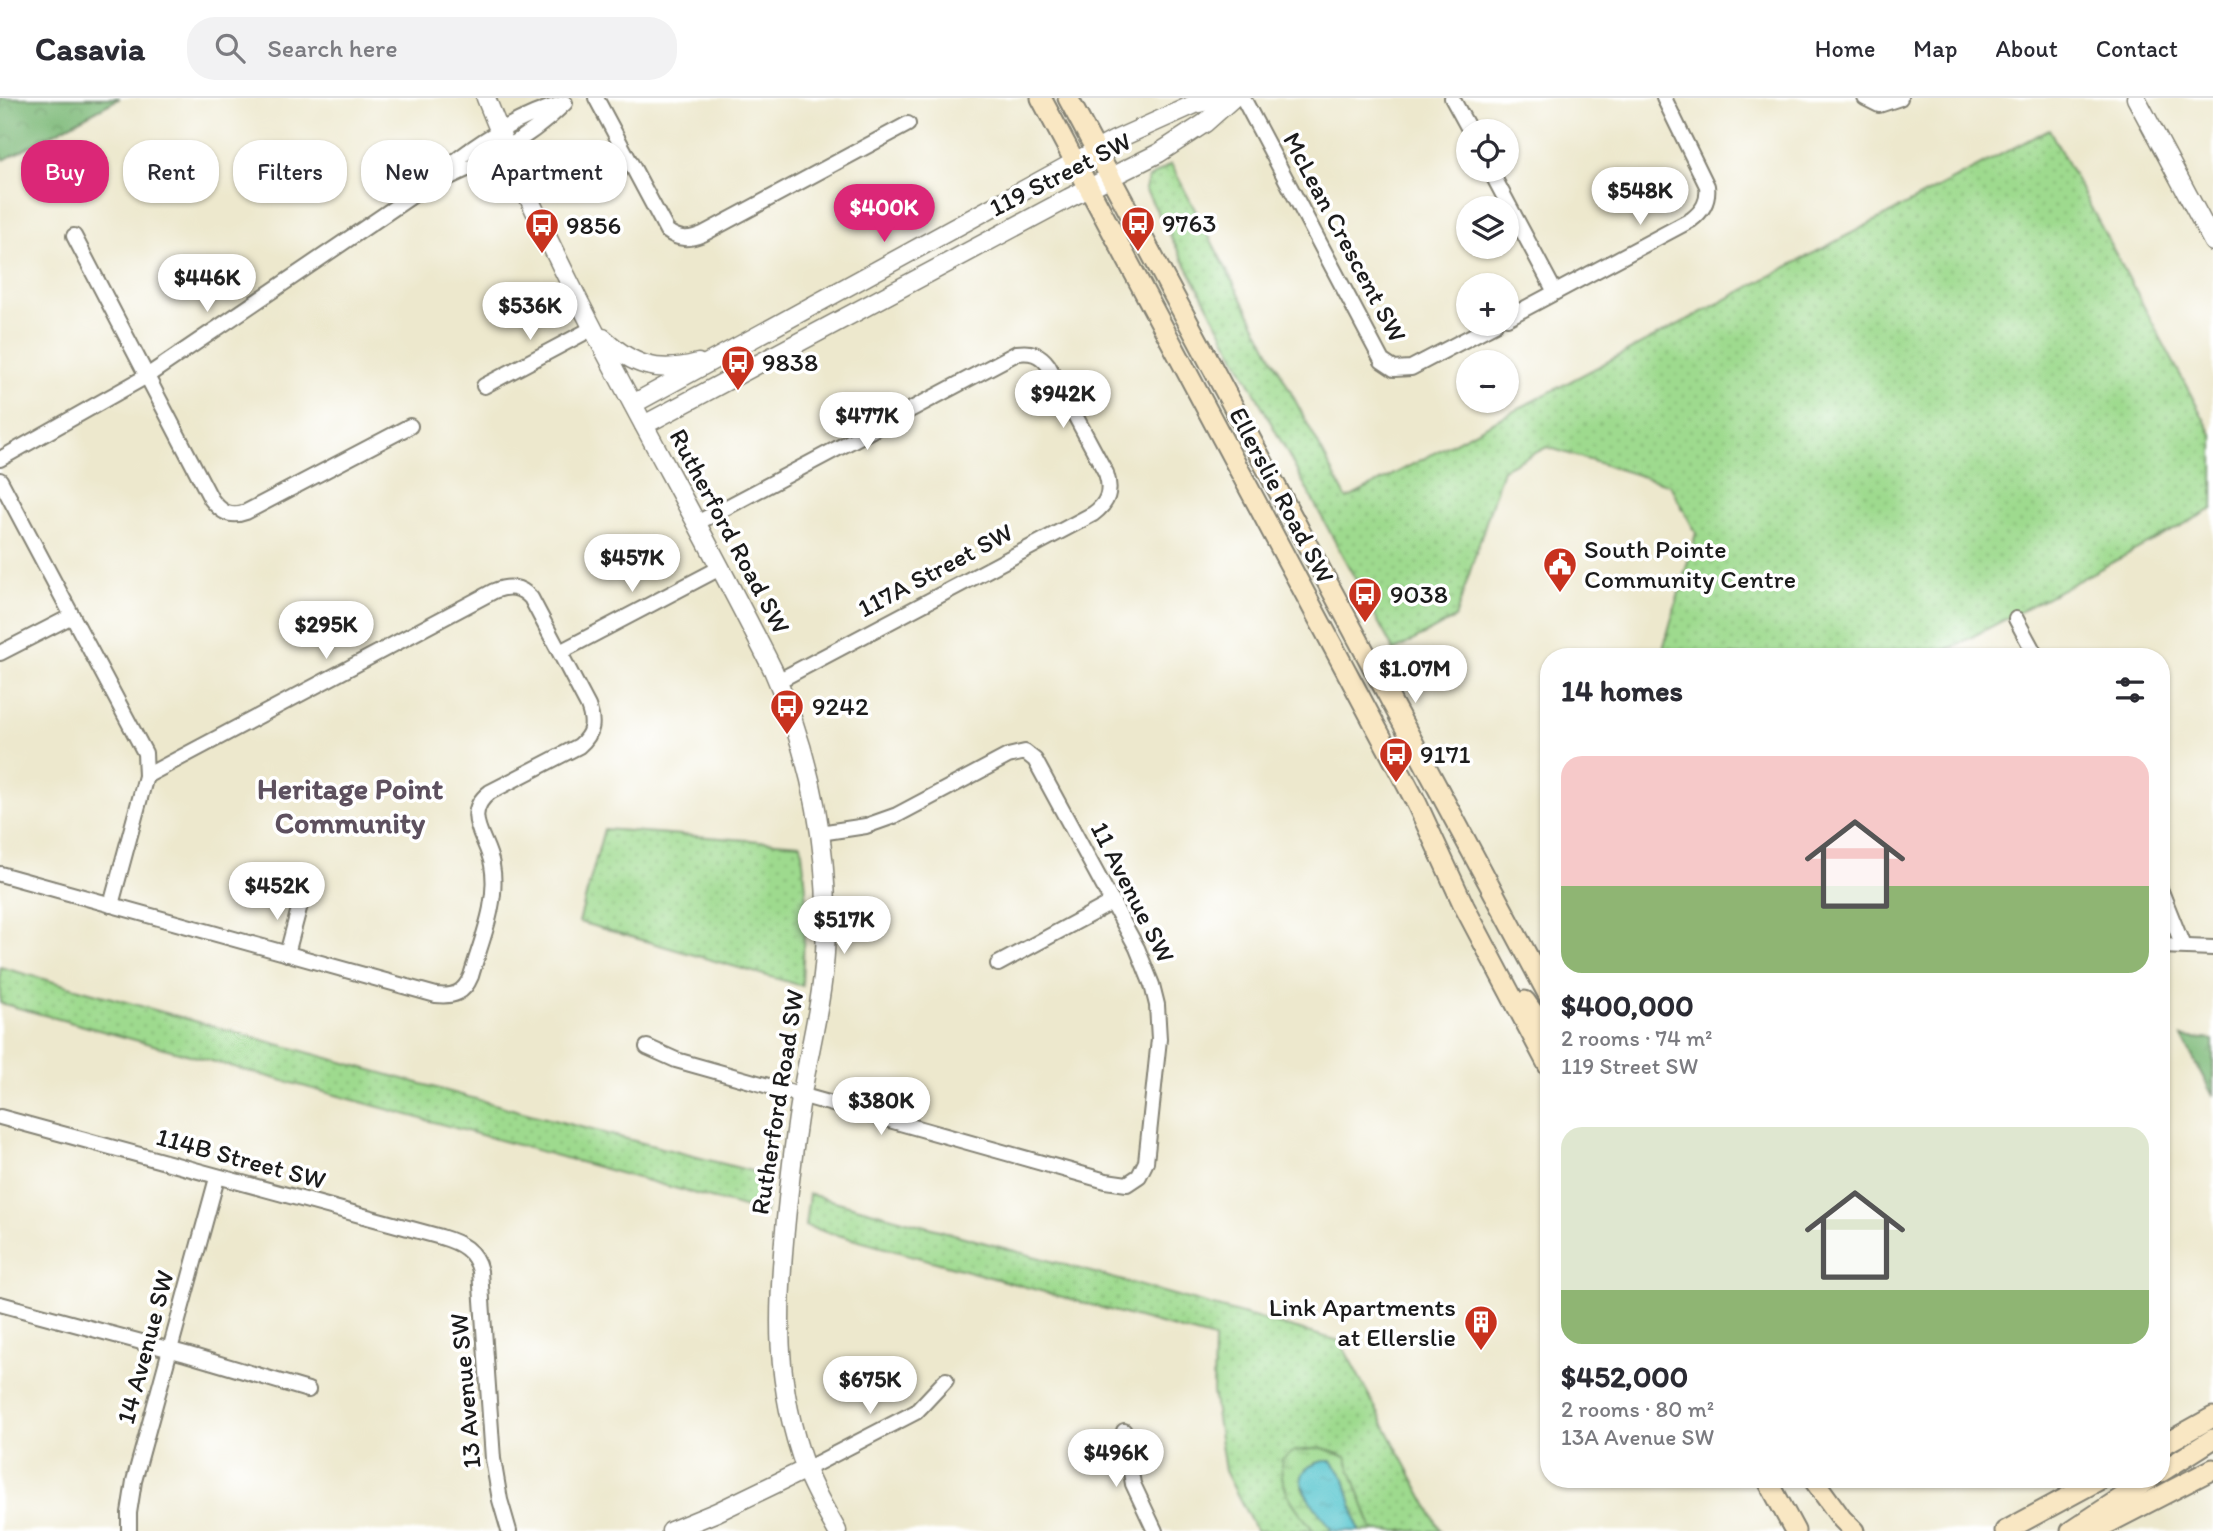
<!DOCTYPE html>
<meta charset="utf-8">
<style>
:root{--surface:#fff;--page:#f2f2f3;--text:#2b2b33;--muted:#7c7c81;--line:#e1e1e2;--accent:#db2777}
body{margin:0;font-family:Itim,sans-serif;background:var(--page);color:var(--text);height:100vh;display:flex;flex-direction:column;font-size:26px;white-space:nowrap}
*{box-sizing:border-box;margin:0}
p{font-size:23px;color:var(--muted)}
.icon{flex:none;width:38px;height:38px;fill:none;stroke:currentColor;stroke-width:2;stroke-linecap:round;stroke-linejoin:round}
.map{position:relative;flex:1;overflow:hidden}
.details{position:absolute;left:1540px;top:550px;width:630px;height:840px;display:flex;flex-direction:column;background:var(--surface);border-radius:28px;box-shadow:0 2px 5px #0004}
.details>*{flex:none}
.top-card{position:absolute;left:21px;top:42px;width:665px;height:63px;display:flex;gap:14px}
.controls{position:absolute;left:1456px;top:21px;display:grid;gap:14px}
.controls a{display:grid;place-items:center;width:63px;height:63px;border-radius:50%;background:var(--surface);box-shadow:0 2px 5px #0004;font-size:35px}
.price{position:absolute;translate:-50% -60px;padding:0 16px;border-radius:24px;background:#fff;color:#222;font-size:23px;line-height:46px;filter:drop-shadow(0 2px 4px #0008)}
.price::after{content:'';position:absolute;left:50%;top:42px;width:21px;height:16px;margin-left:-10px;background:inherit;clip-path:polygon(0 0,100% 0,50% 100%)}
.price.on{background:var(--accent);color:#fff}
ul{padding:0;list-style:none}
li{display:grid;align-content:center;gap:14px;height:371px;padding:0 21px}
li span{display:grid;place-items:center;height:217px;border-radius:21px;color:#555}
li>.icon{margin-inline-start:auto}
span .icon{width:126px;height:126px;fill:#fffc;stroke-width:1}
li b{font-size:30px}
h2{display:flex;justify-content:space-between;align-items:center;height:84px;padding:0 21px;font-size:30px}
.pill{padding:0 24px;border-radius:28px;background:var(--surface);box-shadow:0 2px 5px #0004;font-size:24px;line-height:63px}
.pill.on{background:var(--accent);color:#fff}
header{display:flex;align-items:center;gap:42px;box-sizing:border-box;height:98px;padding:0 35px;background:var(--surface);border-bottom:2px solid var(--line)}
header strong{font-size:33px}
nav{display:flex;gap:38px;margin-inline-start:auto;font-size:24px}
.search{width:490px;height:63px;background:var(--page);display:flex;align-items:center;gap:18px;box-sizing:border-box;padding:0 24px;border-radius:28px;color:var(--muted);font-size:26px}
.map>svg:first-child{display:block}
</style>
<header>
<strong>Casavia</strong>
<div class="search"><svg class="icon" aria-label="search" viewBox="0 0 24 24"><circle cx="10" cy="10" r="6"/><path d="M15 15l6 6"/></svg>Search here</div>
<nav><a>Home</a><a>Map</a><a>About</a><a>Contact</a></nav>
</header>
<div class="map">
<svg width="2213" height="1433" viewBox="0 0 2213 1433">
<defs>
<pattern id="grass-dots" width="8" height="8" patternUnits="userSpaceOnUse" patternTransform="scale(1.75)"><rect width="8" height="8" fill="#9eda8e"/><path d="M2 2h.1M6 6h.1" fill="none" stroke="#88ba7a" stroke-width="1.8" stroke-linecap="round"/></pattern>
<pattern id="forest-crowns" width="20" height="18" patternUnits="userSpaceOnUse" patternTransform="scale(1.75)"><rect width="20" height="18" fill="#7eba79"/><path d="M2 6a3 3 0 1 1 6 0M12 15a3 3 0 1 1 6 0" fill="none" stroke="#6c9f68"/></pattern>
<pattern id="wetland-marsh" width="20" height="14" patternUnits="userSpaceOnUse" patternTransform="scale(1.75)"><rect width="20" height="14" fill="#9eda8e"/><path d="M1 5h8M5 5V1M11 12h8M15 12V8" fill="none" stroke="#88ba7a"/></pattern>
<pattern id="water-ripples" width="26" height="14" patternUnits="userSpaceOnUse" patternTransform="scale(1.75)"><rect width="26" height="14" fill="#59c6cf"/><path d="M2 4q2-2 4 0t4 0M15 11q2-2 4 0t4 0" fill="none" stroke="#4daab1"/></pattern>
</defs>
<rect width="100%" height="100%" fill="#fff"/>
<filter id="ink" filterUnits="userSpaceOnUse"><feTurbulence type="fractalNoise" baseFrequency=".0143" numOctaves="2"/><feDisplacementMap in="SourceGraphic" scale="14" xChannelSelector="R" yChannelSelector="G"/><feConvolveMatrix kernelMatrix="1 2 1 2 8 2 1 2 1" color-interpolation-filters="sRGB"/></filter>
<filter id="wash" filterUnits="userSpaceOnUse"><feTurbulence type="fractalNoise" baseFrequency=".00686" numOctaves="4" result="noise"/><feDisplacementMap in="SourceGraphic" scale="28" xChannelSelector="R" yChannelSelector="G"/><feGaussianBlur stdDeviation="1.57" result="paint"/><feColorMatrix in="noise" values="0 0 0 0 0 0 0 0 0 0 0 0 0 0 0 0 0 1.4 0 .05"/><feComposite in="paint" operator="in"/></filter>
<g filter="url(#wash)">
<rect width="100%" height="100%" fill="#ede8cd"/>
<!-- grass -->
<g fill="url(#grass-dots)" stroke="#5d7b55" stroke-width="2">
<polygon points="2049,31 2213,338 2213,411 1936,558 1661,558 1696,435 1670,387 1547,349 1503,371 1455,520 1394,553 1145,91 1148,81 1171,66 1347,401"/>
<polygon points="604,731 801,746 806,789 802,888 579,824"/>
<polygon points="0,869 530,1016 767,1077 765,1115 0,905"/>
<polygon points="809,1096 1340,1243 1441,1433 1256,1433 1225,1373 1213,1294 1214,1241 805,1128"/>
</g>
<!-- forest -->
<g fill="url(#forest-crowns)" stroke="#4d6b4a" stroke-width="2">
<polygon points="0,0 120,0 4,62 0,54"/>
<polygon points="2182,939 2213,942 2213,998"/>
</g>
<!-- wetland -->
<path fill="url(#wetland-marsh)" stroke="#5d7b55" stroke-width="2" d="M1323,1350L1346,1359L1373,1433H1359L1345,1381L1332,1363L1315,1365L1302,1390L1332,1433H1314C1297,1411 1277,1390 1282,1361L1295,1353Z"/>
<!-- water -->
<path fill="url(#water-ripples)" stroke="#3a7176" stroke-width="2" d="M1324,1363H1332L1345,1381L1359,1433H1332C1318,1409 1276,1374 1324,1363Z"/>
</g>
<g filter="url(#ink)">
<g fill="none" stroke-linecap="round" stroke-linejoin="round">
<!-- minor casing -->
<g stroke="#848274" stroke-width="18">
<g id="minor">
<path d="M596,0L667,133C679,142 689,142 703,136L908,26"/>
<polyline points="1243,0 1382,263 1394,271 1411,270 1495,226"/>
<polyline points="1452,0 1470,33"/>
<polyline points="1865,0 1879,7 1900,0"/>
<polyline points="1490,72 1555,194"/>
<path d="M74,138L211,401C221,414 230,420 246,414L410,328"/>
<path d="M1507,220L1691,122C1703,113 1709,103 1707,88L1664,0"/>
<polyline points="484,288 593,230"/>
<path d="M0,361L147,278L425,89C464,53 513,19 565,5C527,43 475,70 425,89"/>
<polyline points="0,382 145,655 146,678 111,807"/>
<path d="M697,425L1017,255C1031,253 1040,256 1048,267L1106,375C1112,393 1108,405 1093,416L778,583"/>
<polyline points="2016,521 2036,558"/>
<polyline points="560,554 720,470"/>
<polyline points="0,555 72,518"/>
<path d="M0,776L436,897C454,899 464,895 471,878C481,843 499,804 492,767C488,740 460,717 490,694L579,648C594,635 594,624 588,608L531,500C520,488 509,487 494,493L146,678"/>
<polyline points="2161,793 2183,848"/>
<polyline points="2161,848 2213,850"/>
<polyline points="287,856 301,803"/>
<polyline points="998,866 1113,804"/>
<polyline points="647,949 676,962 1106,1083 1127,1086 1139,1078 1146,1064 1159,941 1157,907 1152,887 1137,850 1035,662 1025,654 1008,658 897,717 866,728 820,735"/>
<path d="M0,1019L441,1139C461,1145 475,1152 480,1173L493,1361L500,1402L509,1433"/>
<polyline points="0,1206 186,1256 308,1292"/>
<polyline points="1124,1333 1133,1386 1155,1433"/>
<polyline points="806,1371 916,1314 946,1282"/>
<polyline points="129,1433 129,1415 134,1383 217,1080"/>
</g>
</g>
<!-- tertiary casing -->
<g stroke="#848274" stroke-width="21">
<g id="tertiary">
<path d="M486,0C565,199 678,381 773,572C812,660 831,758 825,855C822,905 809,952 801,1001C794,1041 790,1081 786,1121C777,1213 774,1284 806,1372C814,1393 826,1413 837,1433"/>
<polyline points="2136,0 2213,144"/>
<path d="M603,240C633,268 658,276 698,265"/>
<polyline points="633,306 1115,42 1195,6 1219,0"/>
<polyline points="644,327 1069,100 1159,55 1205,25 1233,0"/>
<polyline points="671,1433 717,1414 806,1371"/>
</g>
</g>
<!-- secondary casing -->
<g stroke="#848274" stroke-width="23">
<g id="secondary">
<polyline points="1041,0 1417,706 1464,808 1549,969"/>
<polyline points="1068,0 1549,898"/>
<polyline points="1525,903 1549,937"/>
<polyline points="2161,1348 2213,1319"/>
<polyline points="2161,1374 2213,1341"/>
<polyline points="1767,1381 1795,1433"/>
<polyline points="1813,1381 1842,1421 1854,1433"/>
<polyline points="2005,1433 2101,1381"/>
<polyline points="2071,1433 2150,1381"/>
<polyline points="2093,1433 2213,1371"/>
</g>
</g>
<!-- minor -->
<use href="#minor" stroke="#fff" stroke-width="14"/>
<!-- tertiary -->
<use href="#tertiary" stroke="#fff" stroke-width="18"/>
<!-- secondary -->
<use href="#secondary" stroke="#f9e7c3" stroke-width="19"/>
</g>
</g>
<!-- icons -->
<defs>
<g id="bus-pin" transform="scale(1.75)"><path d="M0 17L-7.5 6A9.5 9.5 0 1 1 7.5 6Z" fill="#c8321e" stroke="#fff"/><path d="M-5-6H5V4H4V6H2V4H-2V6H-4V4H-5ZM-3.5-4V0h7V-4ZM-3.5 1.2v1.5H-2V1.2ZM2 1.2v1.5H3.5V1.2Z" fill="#fff"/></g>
<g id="civic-pin" transform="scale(1.75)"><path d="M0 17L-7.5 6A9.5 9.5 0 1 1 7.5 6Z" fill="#c8321e" stroke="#fff"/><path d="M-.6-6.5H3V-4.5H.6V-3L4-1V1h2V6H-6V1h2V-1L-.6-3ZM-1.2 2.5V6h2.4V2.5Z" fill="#fff"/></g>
<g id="building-pin" transform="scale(1.75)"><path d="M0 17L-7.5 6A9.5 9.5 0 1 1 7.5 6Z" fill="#c8321e" stroke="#fff"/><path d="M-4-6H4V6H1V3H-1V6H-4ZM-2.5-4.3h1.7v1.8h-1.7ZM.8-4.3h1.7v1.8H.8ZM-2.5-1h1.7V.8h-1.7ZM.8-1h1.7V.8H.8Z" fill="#fff"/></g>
</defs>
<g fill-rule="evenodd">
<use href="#bus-pin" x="1138" y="125"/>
<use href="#bus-pin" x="542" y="127"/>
<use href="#bus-pin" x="738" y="264"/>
<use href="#civic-pin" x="1560" y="466"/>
<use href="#bus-pin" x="1365" y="496"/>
<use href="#bus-pin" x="787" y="608"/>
<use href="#bus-pin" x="1396" y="656"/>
<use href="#building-pin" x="1481" y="1224"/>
</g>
<g text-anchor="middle" stroke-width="7" stroke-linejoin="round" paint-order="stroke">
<!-- street labels -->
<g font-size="26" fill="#1c1c1c" stroke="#fff">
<text transform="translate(1060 76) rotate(-27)" y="9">119 Street SW</text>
<text transform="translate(1345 139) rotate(62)" y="9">McLean Crescent SW</text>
<text transform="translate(1282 397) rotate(62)" y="9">Ellerslie Road SW</text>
<text transform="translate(730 433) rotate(62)" y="9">Rutherford Road SW</text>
<text transform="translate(935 472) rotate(-28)" y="9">117A Street SW</text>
<text transform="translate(1133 794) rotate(63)" y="9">11 Avenue SW</text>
<text transform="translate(777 1004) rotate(-81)" y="9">Rutherford Road SW</text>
<text transform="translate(241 1060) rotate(15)" y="9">114B Street SW</text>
<text transform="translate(145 1249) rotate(-75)" y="9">14 Avenue SW</text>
<text transform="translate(465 1293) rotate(-95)" y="9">13 Avenue SW</text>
</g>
<!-- poi labels -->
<g font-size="26" fill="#1c1c1c" stroke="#fff" text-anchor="start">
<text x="1162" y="134">9763</text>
<text x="566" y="136">9856</text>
<text x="762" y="273">9838</text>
<text x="1584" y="460">South Pointe<tspan x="1584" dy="30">Community Centre</tspan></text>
<text x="1390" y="505">9038</text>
<text x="812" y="617">9242</text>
<text x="1420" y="665">9171</text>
<text x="1456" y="1218" text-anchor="end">Link Apartments<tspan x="1456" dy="30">at Ellerslie</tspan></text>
</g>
<!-- quarter labels -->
<g font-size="30" font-weight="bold" fill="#5e515f" stroke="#fff">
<text x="350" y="701">Heritage Point<tspan x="350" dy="34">Community</tspan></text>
</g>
</g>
</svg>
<div class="controls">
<a><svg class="icon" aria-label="locate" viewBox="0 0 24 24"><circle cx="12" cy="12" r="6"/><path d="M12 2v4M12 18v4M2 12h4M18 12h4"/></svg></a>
<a><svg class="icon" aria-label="layers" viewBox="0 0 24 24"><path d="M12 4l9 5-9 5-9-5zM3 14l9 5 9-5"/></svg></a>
<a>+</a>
<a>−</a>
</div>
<b class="price" style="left:1640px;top:129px">$548K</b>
<b class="price on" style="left:884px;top:146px">$400K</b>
<b class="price" style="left:207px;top:216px">$446K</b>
<b class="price" style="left:530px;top:244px">$536K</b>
<b class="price" style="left:1063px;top:332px">$942K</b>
<b class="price" style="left:867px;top:354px">$477K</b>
<b class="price" style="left:632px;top:496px">$457K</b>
<b class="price" style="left:326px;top:563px">$295K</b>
<b class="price" style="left:1415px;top:607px">$1.07M</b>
<b class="price" style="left:277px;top:824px">$452K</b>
<b class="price" style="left:844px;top:858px">$517K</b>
<b class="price" style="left:881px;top:1039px">$380K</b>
<b class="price" style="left:870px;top:1318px">$675K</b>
<b class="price" style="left:1116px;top:1391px">$496K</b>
<div class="top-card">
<a class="pill on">Buy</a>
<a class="pill">Rent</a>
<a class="pill">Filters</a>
<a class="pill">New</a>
<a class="pill">Apartment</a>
</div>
<section class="details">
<h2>14 homes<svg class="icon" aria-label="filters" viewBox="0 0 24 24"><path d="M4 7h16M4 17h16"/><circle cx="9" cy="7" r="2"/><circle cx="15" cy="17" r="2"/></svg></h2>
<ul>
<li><span style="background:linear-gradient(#f6c9c9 60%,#8fb573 0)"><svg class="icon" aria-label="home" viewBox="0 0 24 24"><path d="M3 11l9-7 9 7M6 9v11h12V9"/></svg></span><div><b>$400,000</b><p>2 rooms · 74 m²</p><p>119 Street SW</p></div></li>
<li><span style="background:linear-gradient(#dfe7d0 75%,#8fb573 0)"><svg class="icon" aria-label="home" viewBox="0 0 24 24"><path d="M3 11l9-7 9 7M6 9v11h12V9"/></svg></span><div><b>$452,000</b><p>2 rooms · 80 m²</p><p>13A Avenue SW</p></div></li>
</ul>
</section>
</div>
